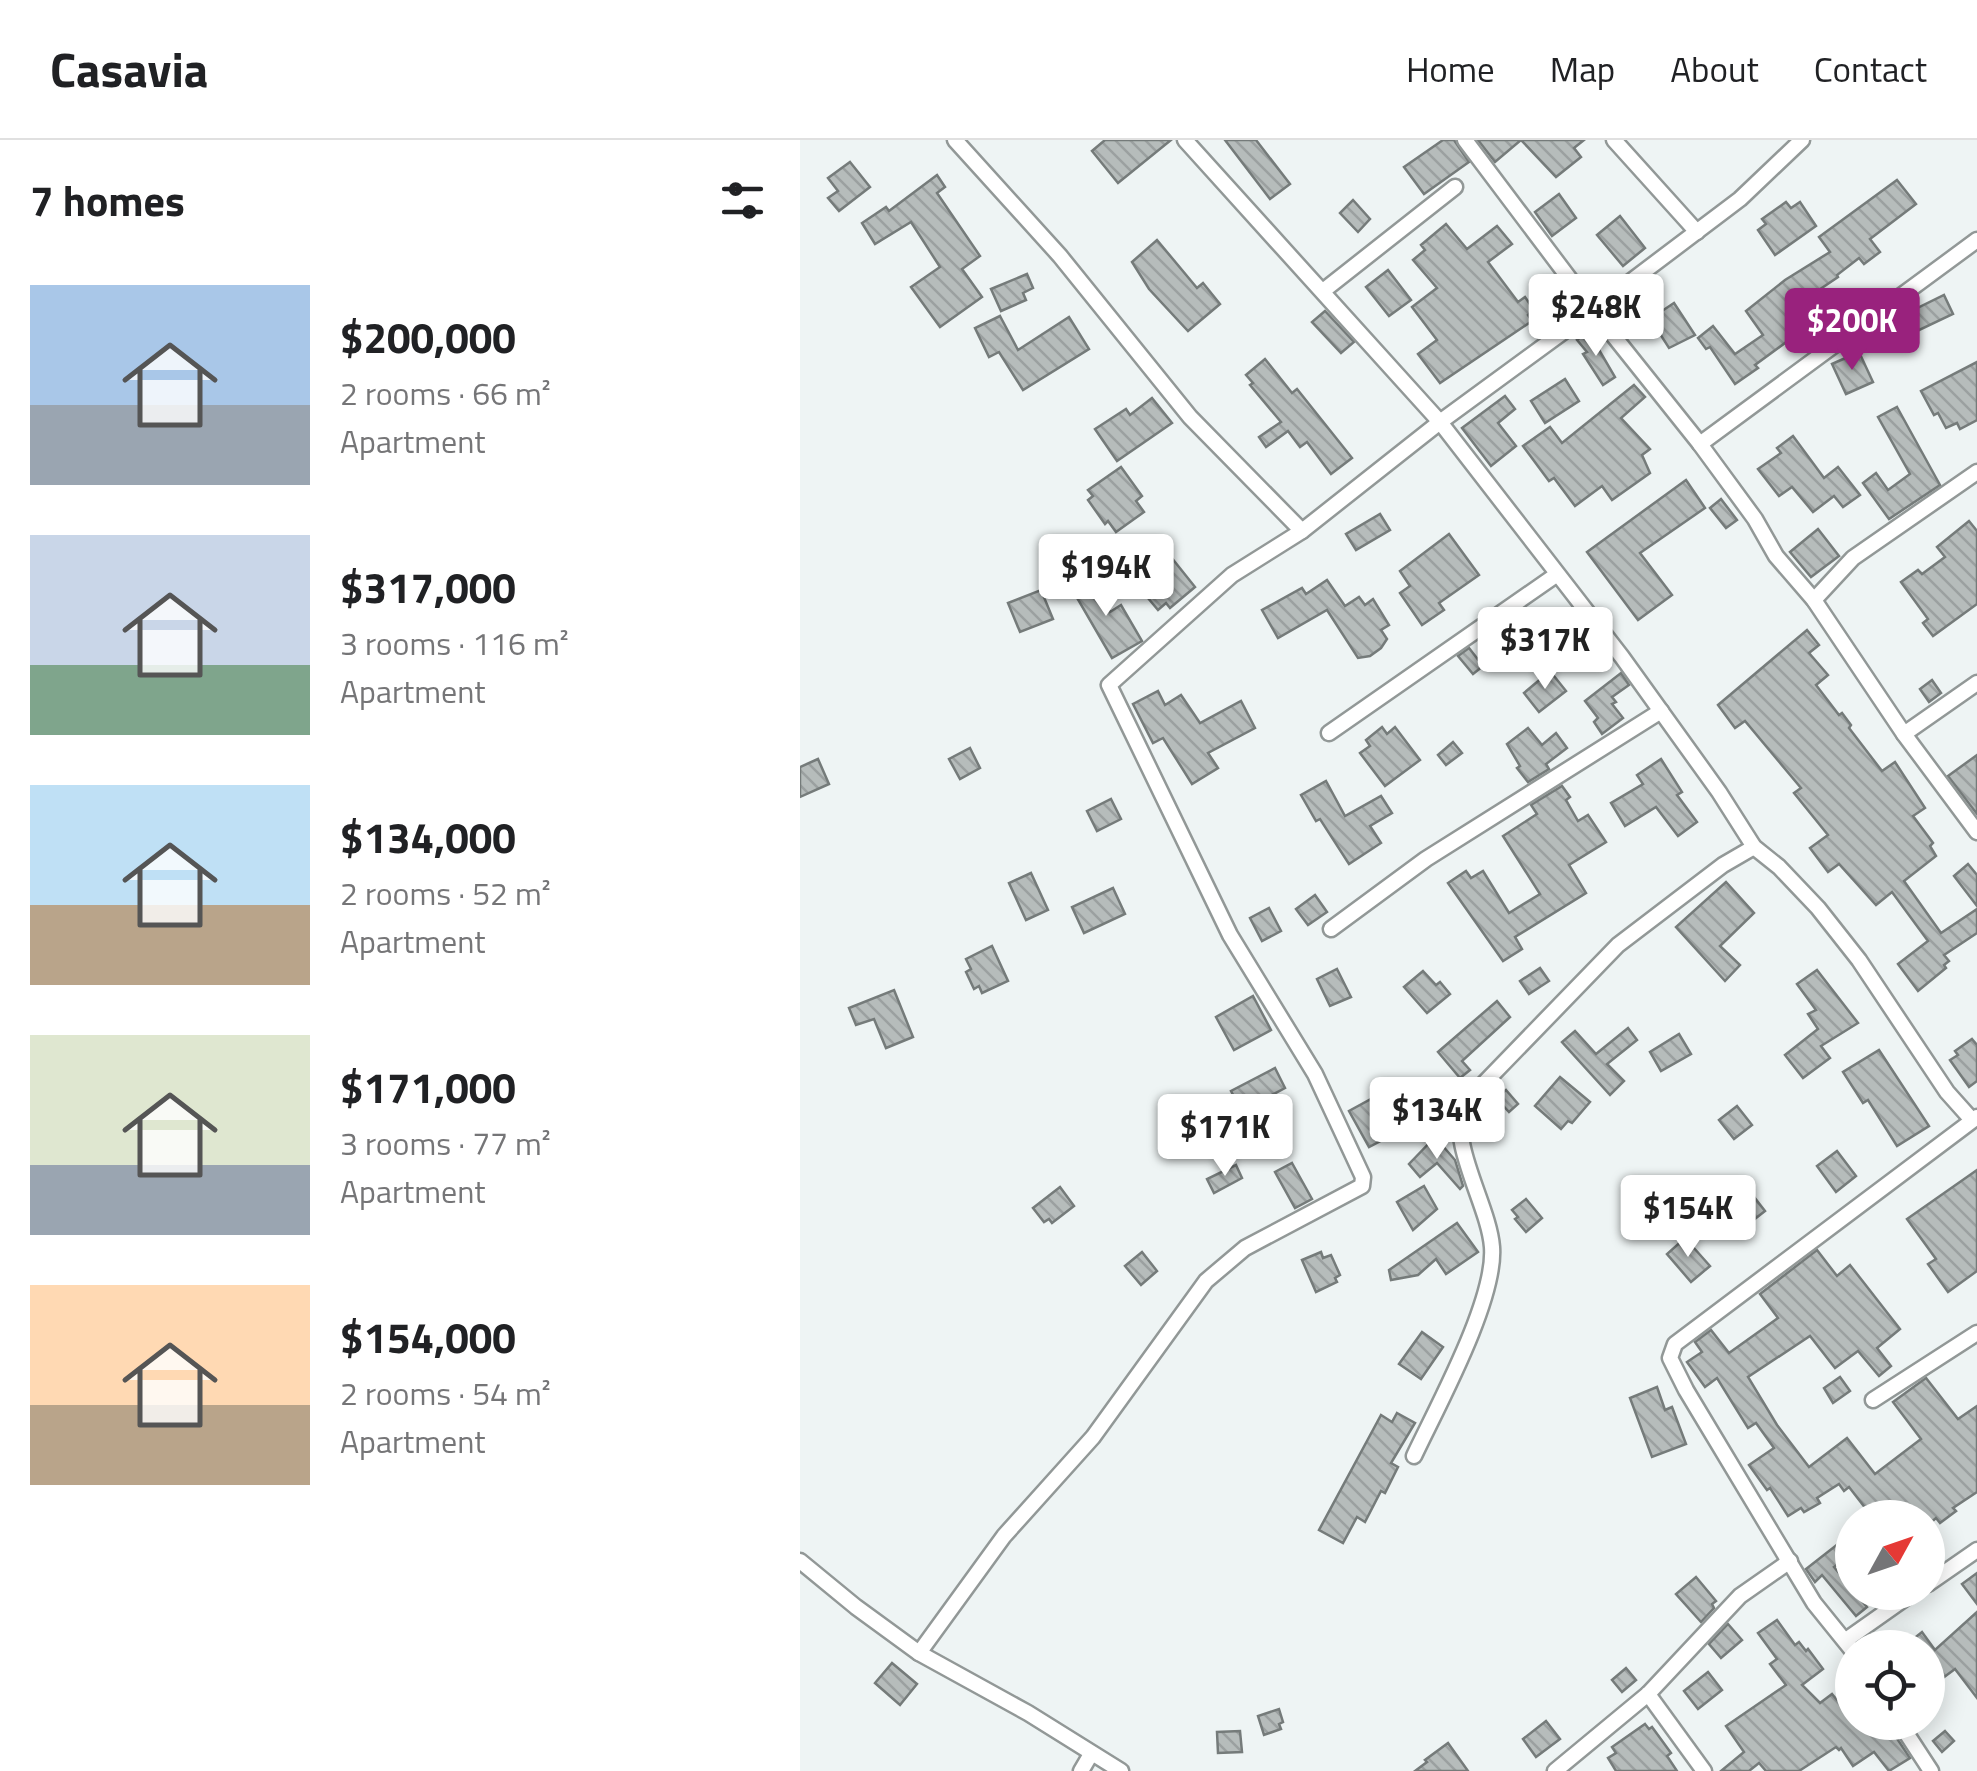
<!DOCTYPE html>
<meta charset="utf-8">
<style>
:root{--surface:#fff;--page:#f6f6f6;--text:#202124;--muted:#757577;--line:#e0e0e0;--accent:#99227d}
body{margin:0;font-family:"Titillium Web",sans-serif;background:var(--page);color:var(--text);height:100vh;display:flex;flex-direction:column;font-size:38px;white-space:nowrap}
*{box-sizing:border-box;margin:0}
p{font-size:32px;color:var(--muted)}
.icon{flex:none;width:55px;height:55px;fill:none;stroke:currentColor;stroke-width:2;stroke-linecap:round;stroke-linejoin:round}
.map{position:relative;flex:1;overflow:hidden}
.panel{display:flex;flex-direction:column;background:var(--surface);width:800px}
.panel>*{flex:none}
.needle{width:65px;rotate:50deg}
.buttons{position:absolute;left:1035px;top:1360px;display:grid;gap:20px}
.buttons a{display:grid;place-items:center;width:110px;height:110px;border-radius:50%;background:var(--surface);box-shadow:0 5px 25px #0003;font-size:50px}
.price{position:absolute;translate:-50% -85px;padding:0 22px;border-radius:10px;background:#fff;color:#222;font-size:32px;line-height:65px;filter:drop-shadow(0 2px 5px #0008)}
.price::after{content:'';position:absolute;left:50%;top:60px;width:30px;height:22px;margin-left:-15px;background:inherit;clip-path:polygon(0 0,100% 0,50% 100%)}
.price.selected{background:var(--accent);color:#fff}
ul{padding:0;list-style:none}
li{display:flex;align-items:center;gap:30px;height:250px;padding:0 30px}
li span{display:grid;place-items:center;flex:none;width:280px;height:200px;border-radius:0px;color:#555}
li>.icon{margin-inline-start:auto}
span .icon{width:120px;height:120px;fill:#fffc;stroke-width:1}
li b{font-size:42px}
h2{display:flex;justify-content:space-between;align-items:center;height:120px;padding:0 30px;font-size:42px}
header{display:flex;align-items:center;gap:60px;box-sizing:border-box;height:140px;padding:0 50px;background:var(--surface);border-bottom:2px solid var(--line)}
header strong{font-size:48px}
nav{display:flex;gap:55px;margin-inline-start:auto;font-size:35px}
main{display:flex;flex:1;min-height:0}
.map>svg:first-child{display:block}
</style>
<header>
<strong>Casavia</strong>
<nav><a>Home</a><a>Map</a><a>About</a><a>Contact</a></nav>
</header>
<main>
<section class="panel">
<h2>7 homes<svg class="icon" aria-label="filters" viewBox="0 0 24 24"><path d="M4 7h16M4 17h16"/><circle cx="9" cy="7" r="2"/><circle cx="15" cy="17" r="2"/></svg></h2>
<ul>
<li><span style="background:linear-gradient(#a9c7e8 60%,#9aa5b1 0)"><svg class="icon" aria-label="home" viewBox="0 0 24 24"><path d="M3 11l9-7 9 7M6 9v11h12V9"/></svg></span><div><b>$200,000</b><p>2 rooms · 66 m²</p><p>Apartment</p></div></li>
<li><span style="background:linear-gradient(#c9d6e8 65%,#7fa58c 0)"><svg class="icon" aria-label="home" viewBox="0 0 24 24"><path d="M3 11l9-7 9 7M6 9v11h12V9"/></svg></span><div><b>$317,000</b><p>3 rooms · 116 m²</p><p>Apartment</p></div></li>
<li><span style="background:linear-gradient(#bfe0f5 60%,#b9a48a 0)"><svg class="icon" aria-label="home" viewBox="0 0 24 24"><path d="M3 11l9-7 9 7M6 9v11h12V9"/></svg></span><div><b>$134,000</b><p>2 rooms · 52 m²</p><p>Apartment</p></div></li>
<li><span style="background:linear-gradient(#dfe7d0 65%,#9aa5b1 0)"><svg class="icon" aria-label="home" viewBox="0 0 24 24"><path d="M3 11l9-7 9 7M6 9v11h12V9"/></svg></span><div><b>$171,000</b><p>3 rooms · 77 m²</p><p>Apartment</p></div></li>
<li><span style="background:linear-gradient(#ffd9b3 60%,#b9a48a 0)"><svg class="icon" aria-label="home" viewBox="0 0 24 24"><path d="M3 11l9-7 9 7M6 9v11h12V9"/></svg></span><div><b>$154,000</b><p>2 rooms · 54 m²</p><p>Apartment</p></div></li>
</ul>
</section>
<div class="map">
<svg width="1177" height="1631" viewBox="0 0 1177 1631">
<defs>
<pattern id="building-back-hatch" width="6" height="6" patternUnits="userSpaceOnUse" patternTransform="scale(2.5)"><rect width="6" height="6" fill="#b6bcbb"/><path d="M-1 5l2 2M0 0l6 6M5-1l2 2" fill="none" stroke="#9ba0a0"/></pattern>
</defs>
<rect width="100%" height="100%" fill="#eef4f4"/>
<!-- building -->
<g fill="url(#building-back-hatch)" stroke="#757b7a" stroke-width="2.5">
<polygon points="305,0 371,0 318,43 292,11"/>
<polygon points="425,0 456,0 490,44 470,59"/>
<polygon points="643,0 654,0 669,22 624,54 604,27"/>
<polygon points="678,0 721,0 695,22"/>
<polygon points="721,0 784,0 774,8 781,17 756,37"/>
<polygon points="50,22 70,47 39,71 28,58 38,51 28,38"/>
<polygon points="137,35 145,47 137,53 180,116 162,129 182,157 140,187 111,147 140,127 111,82 75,104 62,83 86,67 89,71"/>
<polygon points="1097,40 1116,64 1070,99 1080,112 1064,124 1059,118 1037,135 1038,137 1001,162 1015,181 955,225 958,228 935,244 910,207 906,209 898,198 913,186 935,214 963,195 946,171 985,140 1030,112 1019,97"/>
<polygon points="759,54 776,78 752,96 735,72"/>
<polygon points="553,60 570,79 558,92 540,73"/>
<polygon points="986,62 991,68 1000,62 1016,86 975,115 958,90 966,84 962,79"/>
<polygon points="820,76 845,108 823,126 797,95"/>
<polygon points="646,84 667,109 697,86 712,104 688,122 718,162 725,157 734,170 728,175 732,181 640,243 618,214 637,200 612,167 637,148 613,120 625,110 621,105"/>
<polygon points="357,100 397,148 403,143 420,164 388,191 349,149 332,122"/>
<polygon points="588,130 611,160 589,176 566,147"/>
<polygon points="227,134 233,148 223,153 226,160 201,171 191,149"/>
<polygon points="1144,155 1153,174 1096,201 1087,183"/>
<polygon points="874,163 895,195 869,208 853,183 862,177 859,173"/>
<polygon points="525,171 554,202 541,213 512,182"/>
<polygon points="200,176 218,210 269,177 289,209 223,250 199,212 189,217 175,188"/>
<polygon points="788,191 815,237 803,245 783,214 787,212 777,200"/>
<polygon points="1059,212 1073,242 1046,254 1032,224"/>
<polygon points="465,219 492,253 497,249 552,318 531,334 507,302 500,307 488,291 466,307 459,297 481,282 450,245 453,243 446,235"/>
<polygon points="1177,222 1177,280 1160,289 1157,283 1146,288 1138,273 1134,275 1121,251"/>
<polygon points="765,239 779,261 745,283 731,261"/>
<polygon points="834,245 845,257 821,278 850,309 842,315 850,333 812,360 802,346 775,366 754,338 749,341 723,306 750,287 762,303"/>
<polygon points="705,256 715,269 698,283 716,306 691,326 662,288"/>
<polygon points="352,258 372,283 317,321 295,289 326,269 330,275"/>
<polygon points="1097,267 1140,345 1089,379 1063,343 1076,333 1088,350 1110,334 1078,277"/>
<polygon points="993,296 1024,338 1038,327 1060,355 1043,367 1034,356 1013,372 992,347 979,356 958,329 981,313 977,308"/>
<polygon points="321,327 342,356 336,361 344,372 316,392 308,381 305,384 288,360 293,356 288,350"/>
<polygon points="886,340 905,368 840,413 872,455 838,480 787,412"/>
<polygon points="921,359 937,380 926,388 910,368"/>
<polygon points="580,374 590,390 556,410 546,394"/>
<polygon points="1169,381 1177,391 1177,464 1133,496 1123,483 1128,479 1101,442 1118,430 1122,434 1145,417 1137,407"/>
<polygon points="1018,389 1039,416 1011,437 990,412"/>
<polygon points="649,394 679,435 639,463 644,470 622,485 600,453 610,446 600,431"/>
<polygon points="371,417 395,447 370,468 366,463 358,470 337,445"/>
<polygon points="286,434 310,472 321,465 342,501 312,518 269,444"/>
<polygon points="527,440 545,466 559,457 565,465 573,459 589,485 581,490 587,499 581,508 570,516 558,518 527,470 478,498 462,470 502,448 506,454"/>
<polygon points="241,450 253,479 220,492 208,463"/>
<polygon points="761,480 775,496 770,500 777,509 756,526 736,502"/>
<polygon points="1007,490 1019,505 1009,513 1028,535 1016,545 1039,575 1042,573 1051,585 1049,588 1082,631 1095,622 1125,668 1113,676 1133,703 1130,706 1136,716 1104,741 1141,793 1177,769 1177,793 1144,815 1149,821 1144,825 1146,828 1118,851 1098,824 1128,801 1092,752 1076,765 1039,724 1028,732 1010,708 1028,695 994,653 1001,648 945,581 935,588 918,565"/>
<polygon points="669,508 683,526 673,534 658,516"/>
<polygon points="750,531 766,551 739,572 724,553"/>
<polygon points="821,533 829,545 812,557 816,562 812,564 823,578 802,594 794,582 798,578 785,561"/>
<polygon points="1132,540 1141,553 1129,562 1120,549"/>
<polygon points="358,551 365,565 381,555 400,583 441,561 455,588 408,613 418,628 392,644 363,598 353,603 333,564"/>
<polygon points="582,587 587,594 595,587 620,620 585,646 560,613 570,606 566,600"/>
<polygon points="728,588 742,605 756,593 767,608 746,624 749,629 728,642 717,628 720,626 707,604"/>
<polygon points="653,602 662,613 646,625 638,615"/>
<polygon points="170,608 180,628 160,639 149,619"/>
<polygon points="1177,615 1177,674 1148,636"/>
<polygon points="18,619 29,644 0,657 0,627"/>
<polygon points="861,619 882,652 877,655 897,682 878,696 856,667 825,686 811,663 843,644 837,635"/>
<polygon points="526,641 545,676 581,656 592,673 570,686 581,703 549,724 520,679 516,681 501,655"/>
<polygon points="762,646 770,657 766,660 778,681 788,675 806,702 769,725 786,753 715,797 722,809 703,821 648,743 666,731 671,738 683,731 709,773 740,754 703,696 737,674 731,665"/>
<polygon points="311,659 321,679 297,691 287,671"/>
<polygon points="1168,724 1177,735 1177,766 1154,736"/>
<polygon points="231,733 248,770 226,780 209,743"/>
<polygon points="926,742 954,773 920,806 940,825 925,841 876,787"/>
<polygon points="313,748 325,774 284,793 272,767"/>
<polygon points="515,755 527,772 508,785 496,769"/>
<polygon points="469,768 481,791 462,801 450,778"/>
<polygon points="192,806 208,841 182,853 179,846 174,849 166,832 171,829 166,819"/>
<polygon points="740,828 749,841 729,854 720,841"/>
<polygon points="537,829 551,857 530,866 517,839"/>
<polygon points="1017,830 1058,883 1021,906 1030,918 1003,938 985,915 1018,889 1008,874 1016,870 997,844"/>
<polygon points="623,831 636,845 640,842 650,854 627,873 604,847"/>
<polygon points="94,850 113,897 86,908 74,879 56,885 49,868"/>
<polygon points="453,856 471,890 434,910 416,877"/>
<polygon points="697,861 710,877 662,921 670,930 660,938 638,912"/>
<polygon points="828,888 837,900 807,924 824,941 810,955 762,902 775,891 796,914"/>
<polygon points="879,894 891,914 861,931 850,912"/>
<polygon points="1172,899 1177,905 1177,941 1169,947 1150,920 1158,915 1155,911"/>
<polygon points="1079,910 1129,986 1097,1006 1068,960 1063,963 1043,932"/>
<polygon points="475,928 485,948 442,971 431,951"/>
<polygon points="760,937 790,962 772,983 768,981 761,989 735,966"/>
<polygon points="706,950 718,964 709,972 696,958"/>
<polygon points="571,959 590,996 569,1007 549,971"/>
<polygon points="937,966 952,985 934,999 919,980"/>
<polygon points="635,997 655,1020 663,1046 660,1049 637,1023 620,1037 609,1024"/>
<polygon points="1037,1011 1056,1036 1036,1052 1017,1026"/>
<polygon points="492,1023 512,1059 495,1068 475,1032"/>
<polygon points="436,1025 442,1038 414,1053 407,1039"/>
<polygon points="1177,1030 1177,1131 1148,1152 1128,1124 1136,1119 1107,1079"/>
<polygon points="944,1044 965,1071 942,1089 921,1061"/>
<polygon points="624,1046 637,1069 613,1090 597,1062"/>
<polygon points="260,1047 274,1066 252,1083 249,1079 244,1082 233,1068"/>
<polygon points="726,1059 742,1078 726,1092 715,1079 718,1077 712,1070"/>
<polygon points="657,1083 678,1112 646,1134 636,1119 618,1135 591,1140 589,1130"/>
<polygon points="885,1098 910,1126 891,1142 867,1114"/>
<polygon points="1017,1110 1037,1136 1050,1125 1100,1189 1077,1208 1091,1226 1079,1236 1058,1211 1035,1228 1010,1196 948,1237 977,1285 1009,1327 1047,1298 1075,1334 1121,1299 1093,1262 1126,1238 1158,1279 1177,1266 1177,1352 1153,1368 1156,1371 1140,1383 1136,1378 1128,1385 1128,1378 1080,1378 1075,1371 1070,1374 1049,1347 1044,1351 1039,1344 1017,1358 1020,1363 1004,1372 1001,1368 988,1376 970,1348 967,1350 949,1325 974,1308 956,1283 948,1288 917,1238 905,1247 887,1222 902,1212 895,1202 911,1190 929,1213 978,1178 960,1154"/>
<polygon points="342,1112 357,1131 341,1145 325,1126"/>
<polygon points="521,1112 523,1118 531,1115 540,1135 535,1138 537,1142 516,1152 502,1120"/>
<polygon points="622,1192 643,1207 621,1239 599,1224"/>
<polygon points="1040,1237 1050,1251 1033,1263 1024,1248"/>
<polygon points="857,1247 865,1270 872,1267 886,1304 852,1317 830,1258"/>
<polygon points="597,1273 615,1283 591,1323 598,1327 585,1353 581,1351 565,1382 557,1377 543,1403 519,1390 581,1275 592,1282"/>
<polygon points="1052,1393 1052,1414 1034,1427 1067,1467 1056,1476 1022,1435 1015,1442 1006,1429"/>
<polygon points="1177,1433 1177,1464 1162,1444"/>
<polygon points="896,1437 916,1461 912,1464 914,1468 901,1482 876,1454"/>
<polygon points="1177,1472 1177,1558 1155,1529 1128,1549 1128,1508 1102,1508 1122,1492 1135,1510"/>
<polygon points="977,1480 995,1505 999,1502 1006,1511 1008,1509 1023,1529 1002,1545 1020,1563 1032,1554 1037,1560 1041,1556 1052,1570 1052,1582 1063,1582 1071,1592 1086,1582 1110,1618 1089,1631 1074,1612 1053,1626 1041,1608 1039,1610 1036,1607 999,1631 966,1631 959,1623 949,1631 921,1631 944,1612 926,1586 986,1545 970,1524 977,1519 958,1493"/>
<polygon points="928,1484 942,1500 921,1518 909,1504"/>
<polygon points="92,1523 117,1544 100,1565 75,1543"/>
<polygon points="826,1528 836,1540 822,1552 812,1540"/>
<polygon points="908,1532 922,1550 898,1569 884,1551"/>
<polygon points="479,1569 483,1582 479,1584 481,1589 464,1595 458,1576"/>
<polygon points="746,1581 760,1599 736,1617 723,1599"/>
<polygon points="845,1584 849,1589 852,1587 871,1613 867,1616 877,1631 816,1631 808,1618 816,1613 812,1607"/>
<polygon points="440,1591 442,1612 418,1613 417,1592"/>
<polygon points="1145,1591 1154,1601 1142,1612 1133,1601"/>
<polygon points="648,1603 668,1631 615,1631 627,1622 625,1620"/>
</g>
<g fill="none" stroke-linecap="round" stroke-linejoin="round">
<!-- street casing -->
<g stroke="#929897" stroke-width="19">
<g id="street">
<polyline points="155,0 260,116 390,277 502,391"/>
<polyline points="385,0 640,282 822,517 919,652 954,707 979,727 1018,768 1059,820 1147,952 1172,980"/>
<polyline points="814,0 897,92"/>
<polyline points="1002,0 940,59 793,170 900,304 955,379 976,416 1014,460 1104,594 1177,692"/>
<polyline points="523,151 655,47"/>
<polyline points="900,304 1177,100"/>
<polyline points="1014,460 1053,418 1177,332"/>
<polyline points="529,593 756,435"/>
<polyline points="1104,594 1177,543"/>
<polyline points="531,789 626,719 861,571"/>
<polyline points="1073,1260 1177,1193"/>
<path d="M614,1316C637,1267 696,1160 692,1107C689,1066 649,1005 663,965L818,805L923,725L954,707"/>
<polyline points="0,1421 56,1467 119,1513 228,1573 321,1631"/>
<polyline points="1128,1444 1177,1410"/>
<polyline points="1046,1500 1114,1452"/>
<polyline points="1052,1510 1014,1463 886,1250 870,1218 875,1204 1177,977"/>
<polyline points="119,1513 204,1396 293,1297 406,1141 445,1108 562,1046 563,1037 515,934 430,795 309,545 432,435 502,391 640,282 793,170 665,0"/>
<polyline points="848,1554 904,1631"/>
<polyline points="1099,1582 1131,1631"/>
<polyline points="281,1631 291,1614"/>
<polyline points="755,1631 848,1554 940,1456 990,1421"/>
</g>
</g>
<!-- street -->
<use href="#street" stroke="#fff" stroke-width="14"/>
</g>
</svg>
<div class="buttons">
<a><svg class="needle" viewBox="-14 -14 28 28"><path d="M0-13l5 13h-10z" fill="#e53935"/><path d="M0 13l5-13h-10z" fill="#757577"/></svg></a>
<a><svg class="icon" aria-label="locate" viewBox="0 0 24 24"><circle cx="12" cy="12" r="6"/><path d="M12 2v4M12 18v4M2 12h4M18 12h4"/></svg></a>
</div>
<b class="price" style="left:796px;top:219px">$248K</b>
<b class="price selected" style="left:1052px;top:233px">$200K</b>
<b class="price" style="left:306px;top:479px">$194K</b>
<b class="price" style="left:745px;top:552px">$317K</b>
<b class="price" style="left:637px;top:1022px">$134K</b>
<b class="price" style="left:425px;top:1039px">$171K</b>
<b class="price" style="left:888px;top:1120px">$154K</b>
</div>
</main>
